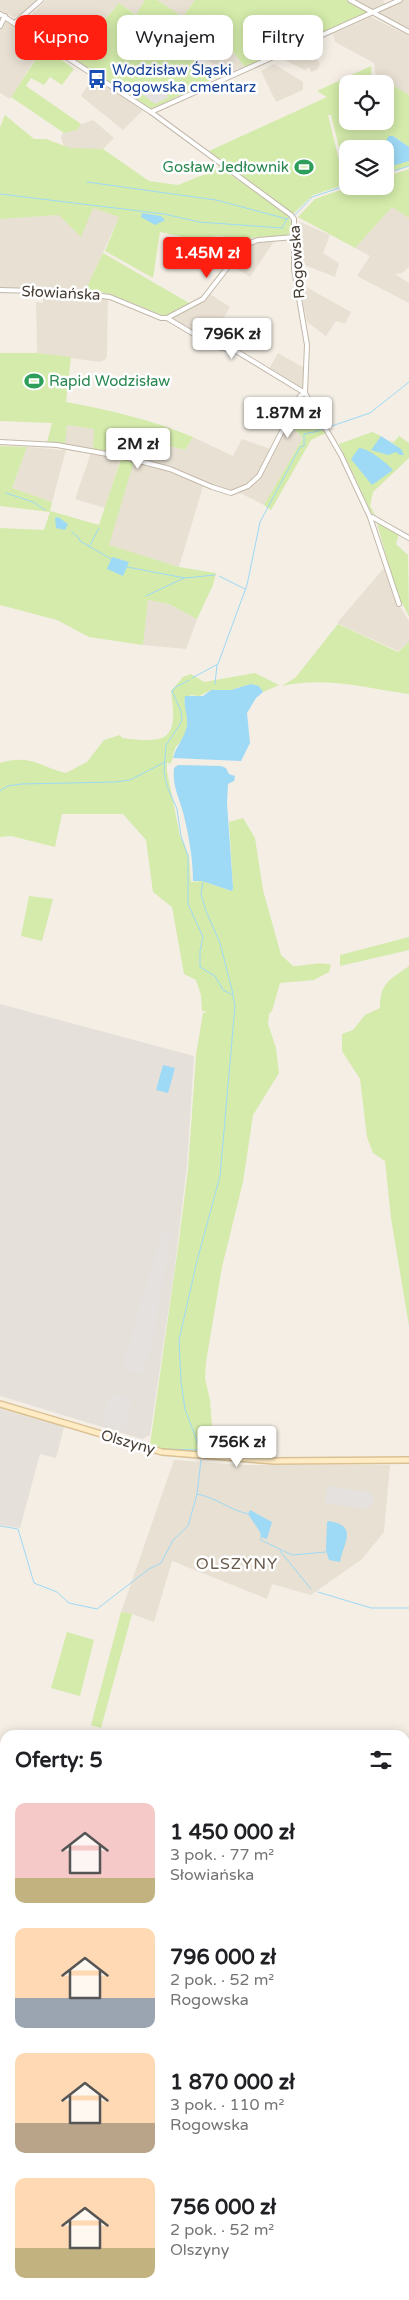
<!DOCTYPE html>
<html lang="pl">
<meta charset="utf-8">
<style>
:root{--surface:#fff;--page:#f6f6f6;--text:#202124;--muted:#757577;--accent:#ff1f11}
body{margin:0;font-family:"Varela Round",sans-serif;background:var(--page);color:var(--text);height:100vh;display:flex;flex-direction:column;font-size:19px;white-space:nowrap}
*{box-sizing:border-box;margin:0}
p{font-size:16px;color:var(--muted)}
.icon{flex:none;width:28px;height:28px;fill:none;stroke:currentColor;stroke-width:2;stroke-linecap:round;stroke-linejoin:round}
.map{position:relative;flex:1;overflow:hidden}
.drawer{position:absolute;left:0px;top:1730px;width:410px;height:570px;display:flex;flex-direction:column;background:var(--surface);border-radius:15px 15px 0 0;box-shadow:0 2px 12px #0003}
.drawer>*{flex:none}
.guide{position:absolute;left:15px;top:15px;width:380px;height:45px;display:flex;gap:10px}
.tools{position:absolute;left:339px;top:75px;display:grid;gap:10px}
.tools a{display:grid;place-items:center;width:55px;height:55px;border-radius:10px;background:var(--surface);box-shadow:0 2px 12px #0003;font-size:25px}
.price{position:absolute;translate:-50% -42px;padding:0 11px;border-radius:5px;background:#fff;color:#222;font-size:16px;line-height:32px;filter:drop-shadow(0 1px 2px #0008)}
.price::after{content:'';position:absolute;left:50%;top:30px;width:15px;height:11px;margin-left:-8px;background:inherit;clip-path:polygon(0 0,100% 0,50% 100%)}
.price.current{background:var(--accent);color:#fff}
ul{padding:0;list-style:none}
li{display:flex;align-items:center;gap:15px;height:125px;padding:0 15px}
li span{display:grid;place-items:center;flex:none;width:140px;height:100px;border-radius:10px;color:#555}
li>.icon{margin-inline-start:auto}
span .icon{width:60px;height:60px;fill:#fffc;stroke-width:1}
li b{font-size:21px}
h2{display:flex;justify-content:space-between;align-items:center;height:60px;padding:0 15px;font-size:21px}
.chip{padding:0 18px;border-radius:10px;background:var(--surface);box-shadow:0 2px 12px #0003;font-size:18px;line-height:45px}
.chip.current{background:var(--accent);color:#fff}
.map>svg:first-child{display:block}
</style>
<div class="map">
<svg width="409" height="2300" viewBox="0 0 409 2300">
<rect width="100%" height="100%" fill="#f4eee5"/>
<!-- residential -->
<g fill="#e8e0d3">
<polygon points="0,0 38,0 21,16 13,17 0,10"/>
<polygon points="46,0 145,0 137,15 119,3 73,58 23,23"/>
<polygon points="157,0 195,0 183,17"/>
<polygon points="354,0 383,0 387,8 402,0 409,0 409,31"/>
<polygon points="371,17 409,36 409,95 389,83 385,88 385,84 377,84 374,63 335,42 333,34"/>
<polygon points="5,19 43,46 10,99 0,93 0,28"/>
<polygon points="193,27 227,44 245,67 229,74 178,41"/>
<polygon points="308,44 320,64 317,70 311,72 309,67 305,70 279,57"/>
<polygon points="274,64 303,82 303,90 276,102 261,71"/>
<polygon points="93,77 143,110 123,130 81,96"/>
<polygon points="93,120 114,138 102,150 65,149 61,137 65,130"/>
<polygon points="392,207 409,218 409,267 402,273 395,274 409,283 409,303 357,276 370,256 355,248"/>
<polygon points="93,208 119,217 85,292 108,299 107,356 105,360 99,362 37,353 36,302 43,303 43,293 67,292 50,289 0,289 0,219 59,215"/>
<polygon points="300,222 330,235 323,253 339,263 335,277 297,262"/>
<polygon points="275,240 250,277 231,265 252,244"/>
<polygon points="299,283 351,312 345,324 336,321 326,336 307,322"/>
<polygon points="210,294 230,307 220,324 237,332 228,348 215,344 171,319"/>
<polygon points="278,353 304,368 302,389 269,369"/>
<polygon points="288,423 303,438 264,505 242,494 204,483 179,567 108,545 140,438 185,450 193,437 233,456 242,439 270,449 281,429"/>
<polygon points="67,425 95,429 93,452 121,457 105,508 75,499 91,453 66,450 52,502 12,488 27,447 63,450"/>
<polygon points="384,568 393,596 409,621 409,642 398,651 337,623"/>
<polygon points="148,600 169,604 197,619 186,649 143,645"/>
<polygon points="174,1460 243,1465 390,1465 384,1532 362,1559 311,1595 272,1584 267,1599 172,1561 154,1622 132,1614 121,1612"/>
</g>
<!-- industrial -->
<g fill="#e6e0da">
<polygon points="0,1004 194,1056 187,1165 174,1273 150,1435 142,1439 0,1396"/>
<polygon points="0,1409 64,1427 56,1458 40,1454 20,1528 0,1525"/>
</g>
<!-- green -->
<g fill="#d4ebab" fill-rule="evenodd">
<polygon points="145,0 157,0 183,17 195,0 346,0 369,13 245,67 227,44 193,27 175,45 220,76 151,109 73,58 119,3 136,15"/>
<polygon points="44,47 74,69 62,85 50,77 44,85 31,78 26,86 81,124 77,130 64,133 11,97"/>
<path d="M371,66L372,84H348V121H385V88L389,83L409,95V147L393,136L392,165L409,161V166L385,173V149H348L347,184L313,195L293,214L209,151L327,97L317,91ZM328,115H331L347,179L344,181Z"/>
<polygon points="5,115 34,139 46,139 70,148 103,149 149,181 178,185 218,169 218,166 288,215 292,225 291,232 287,235 239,239 219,236 192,239 160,232 153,278 105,251 119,217 93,208 81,237 59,215 0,219 0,127"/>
<polygon points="409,169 409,218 392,207 355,248 298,217 315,199 326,195 353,186 385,186 385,177"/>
<polygon points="103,253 189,303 167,315 162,315 110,294 86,289"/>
<path d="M0,353H37L71,357L66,402C110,410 152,420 193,437L185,450L140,438L134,458L93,449L94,429L67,425L65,444L47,442L52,423L0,421Z"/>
<polygon points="304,395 326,433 311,440 271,510 264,505 303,438 288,423"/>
<path d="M372,432L381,436L372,450C383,453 391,456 400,449L389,440L394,442L399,436L409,443V458L373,492L370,506L376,516L371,512L339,444Z"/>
<polygon points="0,446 27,447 12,488 52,502 50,511 99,525 121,459 134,461 109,545 179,567 216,573 213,585 197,619 169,604 148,600 143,645 89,637 57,620 0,605 0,528 44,530 50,512 0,506"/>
<polygon points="377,523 399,534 396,544 408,555 409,616 396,592"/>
<path d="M338,624L398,652L409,642V694C367,688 324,676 282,686L296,677Z"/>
<path d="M255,673L279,685L263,692L259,686L251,684L231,690H211L199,696L191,695L184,701C187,713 190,729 182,740C180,743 176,745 175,749C172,754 174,759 170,764L167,762V771L180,836L189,856L191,882L202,881L232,891L233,888L229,822L243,818L255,838L263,890L281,955L293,966C305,966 321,961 331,965L329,972L314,980L280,983L272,1011L269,1014L268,1024L276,1048L279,1073L253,1115L243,1182L222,1267L206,1362L205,1378L210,1400L214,1453L166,1449L150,1445L179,1240L188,1169L196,1055L203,1013L208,1012L202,1011L201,995L196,980L184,974L172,907L153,892L146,840L123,814H62L55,847L11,836L0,837V763C31,754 38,766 66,773L87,762L104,740L120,735L122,738C169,744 178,740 171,691L183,677L191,674L204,682Z"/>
<polygon points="29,896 53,899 42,941 21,936"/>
<polygon points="409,937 409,950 340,966 340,955"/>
<path d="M409,966V1326L391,1218L385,1161L373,1153L367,1137L360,1079L342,1051V1034L353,1030L365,1015L380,1008C380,982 390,980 409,966Z"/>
<polygon points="121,1612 132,1614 101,1728 91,1725"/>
<polygon points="67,1632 94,1640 80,1696 51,1688"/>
<polygon points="405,1981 409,1983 409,2300 340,2300 338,2295 405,2295"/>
<polygon points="54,2295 106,2295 112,2300 49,2300"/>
<polygon points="137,2295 249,2295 255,2300 131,2300"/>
</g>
<!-- parking -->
<g fill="#e4e1de">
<polygon points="151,81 169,97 155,104 139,92"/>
<polygon points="162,1231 171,1233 151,1351 149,1351 147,1362 145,1362 144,1374 125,1369 125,1366 123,1365"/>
<polygon points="113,1394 130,1399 129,1402 131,1402 124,1430 114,1427 115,1423 111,1423 110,1426 104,1424 105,1421 102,1420 109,1396 112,1397"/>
<polygon points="327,1486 369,1492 373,1495 373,1501 371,1506 366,1509 325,1503"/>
</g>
<!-- water -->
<g fill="#9ed9f5">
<polygon points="389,136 393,136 409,147 409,161 392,166 385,142"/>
<polygon points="142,213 161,216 165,220 155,225 141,217"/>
<polygon points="381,436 401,449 404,455 400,455 396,452 388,455 371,450"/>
<path d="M359,448C370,449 385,462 393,470L372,485L351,459Z"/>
<polygon points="58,517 68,524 65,530 56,528 55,518"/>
<polygon points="112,557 129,562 123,576 107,569"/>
<path d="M251,684L259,686L263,692L256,698L247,713L250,743L241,761L173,758C176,746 185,738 187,725C188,715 183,705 185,696H203L211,690H231Z"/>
<path d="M178,765L221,766L226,768L229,774L235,776L234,781L228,784L227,803L233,888L232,891L202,881H193C193,859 189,838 184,816C180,799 172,787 174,768Z"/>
<polygon points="163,1065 175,1068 168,1093 156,1090"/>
<polygon points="250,1510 272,1522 267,1539 261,1537 260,1532 248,1514"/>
<path d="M329,1521C359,1526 343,1543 340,1562L329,1560L326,1550L327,1522Z"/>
</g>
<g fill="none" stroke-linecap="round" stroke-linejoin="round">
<!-- stream -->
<g stroke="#9ed9f5" stroke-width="1">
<polyline points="385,174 409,166"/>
<polyline points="87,182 216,200 287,219 296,214 312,197 348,185"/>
<polyline points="0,194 164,214 199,222 282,228 287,219"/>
<polyline points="6,493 33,502 45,510"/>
<polyline points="72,532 79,538 80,541 111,559"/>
<polyline points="89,547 99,528"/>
<polyline points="127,567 185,578 215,575"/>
<polyline points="219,576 245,589"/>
<polyline points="146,596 184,578"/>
<polyline points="192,678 218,664 247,585 260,522 300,447 304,446 304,434 314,432 370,413 409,382"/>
<polyline points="189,680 176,687 172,691 181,711 182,719 179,726 166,745 164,772 167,786 177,809 181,836 188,856 188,904 203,937 200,951 200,967 215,976 223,990 233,995 235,1006 220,1176 197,1261 179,1340 181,1382 185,1409 201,1452"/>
<polyline points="215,684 217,665"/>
<polyline points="0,791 8,786 21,784 115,782 130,780 165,762"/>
<polyline points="203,882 201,894 206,911 220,943 233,994"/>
<polyline points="137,1441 158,1448"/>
<polyline points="165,1449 199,1450"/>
<path d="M197,1494C215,1497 230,1510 248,1514"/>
<polyline points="0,1526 18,1529 34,1583 57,1592 69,1603 97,1609 149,1569 161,1563 173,1540 188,1526 197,1494 201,1460"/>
<polyline points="261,1537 261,1540 292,1555 326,1552"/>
<polyline points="280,1551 311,1589"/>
<polyline points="318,1592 371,1608 409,1608"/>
<polyline points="405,1913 409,1914"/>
<polyline points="351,2300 352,2295"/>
</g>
<!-- street casing -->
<g stroke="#c3b8aa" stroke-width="6">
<g id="street">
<polyline points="350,0 409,32"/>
<polyline points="0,14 151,112 291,215 294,219 294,269 307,345 305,393 300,396 259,476 248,486 231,493 212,487 170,469 124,457 57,445 0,442"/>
<polyline points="16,22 41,0"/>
<polyline points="0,26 5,16"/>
<polyline points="151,112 400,0"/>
<polyline points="0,290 71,292 110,297 161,318 167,318 203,299 238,254 250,243 258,240 295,237"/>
<polyline points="167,318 214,346 236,351 305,393 341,455 370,517 399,604"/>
<polyline points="372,517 409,538"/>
</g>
</g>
<!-- secondary casing -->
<g stroke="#dac194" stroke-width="8">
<polyline id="secondary" points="0,1404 162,1452 274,1461 409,1460"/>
</g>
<!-- street -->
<use href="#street" stroke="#fff" stroke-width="4"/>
<!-- secondary -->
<use href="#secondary" stroke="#ffebc4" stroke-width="5"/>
</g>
<!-- icons -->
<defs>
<g id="bus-bare" transform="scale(1.5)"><path d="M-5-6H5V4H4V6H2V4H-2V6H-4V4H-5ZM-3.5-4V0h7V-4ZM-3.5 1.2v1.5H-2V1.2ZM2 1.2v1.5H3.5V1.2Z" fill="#1a4fb4" stroke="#fff" stroke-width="2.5" paint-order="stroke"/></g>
<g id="stadium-bare" transform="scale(1.5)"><path d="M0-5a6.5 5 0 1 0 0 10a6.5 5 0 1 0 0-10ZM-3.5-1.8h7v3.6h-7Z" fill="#2e9e5b" stroke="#fff" stroke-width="2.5" paint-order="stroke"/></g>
</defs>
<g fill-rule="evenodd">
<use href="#bus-bare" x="97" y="79"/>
<use href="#stadium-bare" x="304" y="167"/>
<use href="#stadium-bare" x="34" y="381"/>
</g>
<g text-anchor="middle" stroke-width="5" stroke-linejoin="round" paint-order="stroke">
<!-- transit labels -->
<g font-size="15" fill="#164399" stroke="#fff" text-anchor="start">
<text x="112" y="75">Wodzisław Śląski<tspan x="112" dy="17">Rogowska cmentarz</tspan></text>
</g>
<!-- leisure labels -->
<g font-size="15" fill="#27864d" stroke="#fff" text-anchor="end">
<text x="289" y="172">Gosław Jedłownik</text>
<text x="49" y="386" text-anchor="start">Rapid Wodzisław</text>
</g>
<!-- street labels -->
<g font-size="15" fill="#473e34" stroke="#fff">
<text transform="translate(297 262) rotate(-94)" y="5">Rogowska</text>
<text transform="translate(61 293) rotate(3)" y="5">Słowiańska</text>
<text transform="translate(128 1442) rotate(16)" y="5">Olszyny</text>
</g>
<!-- neighbourhood labels -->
<g font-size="16" letter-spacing="1" fill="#6a5b4b" stroke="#fff">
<text x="237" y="1569">OLSZYNY</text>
</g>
</g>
</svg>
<div class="tools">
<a><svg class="icon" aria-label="locate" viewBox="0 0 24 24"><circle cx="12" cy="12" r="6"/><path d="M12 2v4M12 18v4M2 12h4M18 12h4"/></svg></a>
<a><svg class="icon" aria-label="layers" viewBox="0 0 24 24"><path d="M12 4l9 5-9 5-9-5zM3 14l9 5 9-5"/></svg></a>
</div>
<b class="price current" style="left:207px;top:279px">1.45M zł</b>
<b class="price" style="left:232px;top:360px">796K zł</b>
<b class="price" style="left:288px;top:439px">1.87M zł</b>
<b class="price" style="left:138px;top:470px">2M zł</b>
<b class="price" style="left:237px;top:1468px">756K zł</b>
<div class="guide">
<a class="chip current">Kupno</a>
<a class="chip">Wynajem</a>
<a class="chip">Filtry</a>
</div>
<section class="drawer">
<h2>Oferty: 5<svg class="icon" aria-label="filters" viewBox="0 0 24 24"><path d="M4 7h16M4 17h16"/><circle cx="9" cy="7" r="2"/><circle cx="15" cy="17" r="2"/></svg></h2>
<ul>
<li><span style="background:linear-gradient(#f6c9c9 75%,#c2b280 0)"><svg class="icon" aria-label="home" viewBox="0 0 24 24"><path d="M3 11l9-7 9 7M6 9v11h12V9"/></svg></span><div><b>1 450 000 zł</b><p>3 pok. · 77 m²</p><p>Słowiańska</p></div></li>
<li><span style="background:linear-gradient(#ffd9b3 70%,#9aa5b1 0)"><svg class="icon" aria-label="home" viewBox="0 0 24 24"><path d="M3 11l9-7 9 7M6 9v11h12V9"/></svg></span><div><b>796 000 zł</b><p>2 pok. · 52 m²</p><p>Rogowska</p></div></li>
<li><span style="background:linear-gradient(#ffd9b3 70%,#b9a48a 0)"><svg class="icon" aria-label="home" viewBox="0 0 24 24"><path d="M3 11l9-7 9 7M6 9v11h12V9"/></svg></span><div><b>1 870 000 zł</b><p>3 pok. · 110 m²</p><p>Rogowska</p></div></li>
<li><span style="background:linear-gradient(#ffd9b3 70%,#c2b280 0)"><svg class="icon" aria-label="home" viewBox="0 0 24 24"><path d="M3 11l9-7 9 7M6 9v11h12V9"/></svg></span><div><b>756 000 zł</b><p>2 pok. · 52 m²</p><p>Olszyny</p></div></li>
</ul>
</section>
</div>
